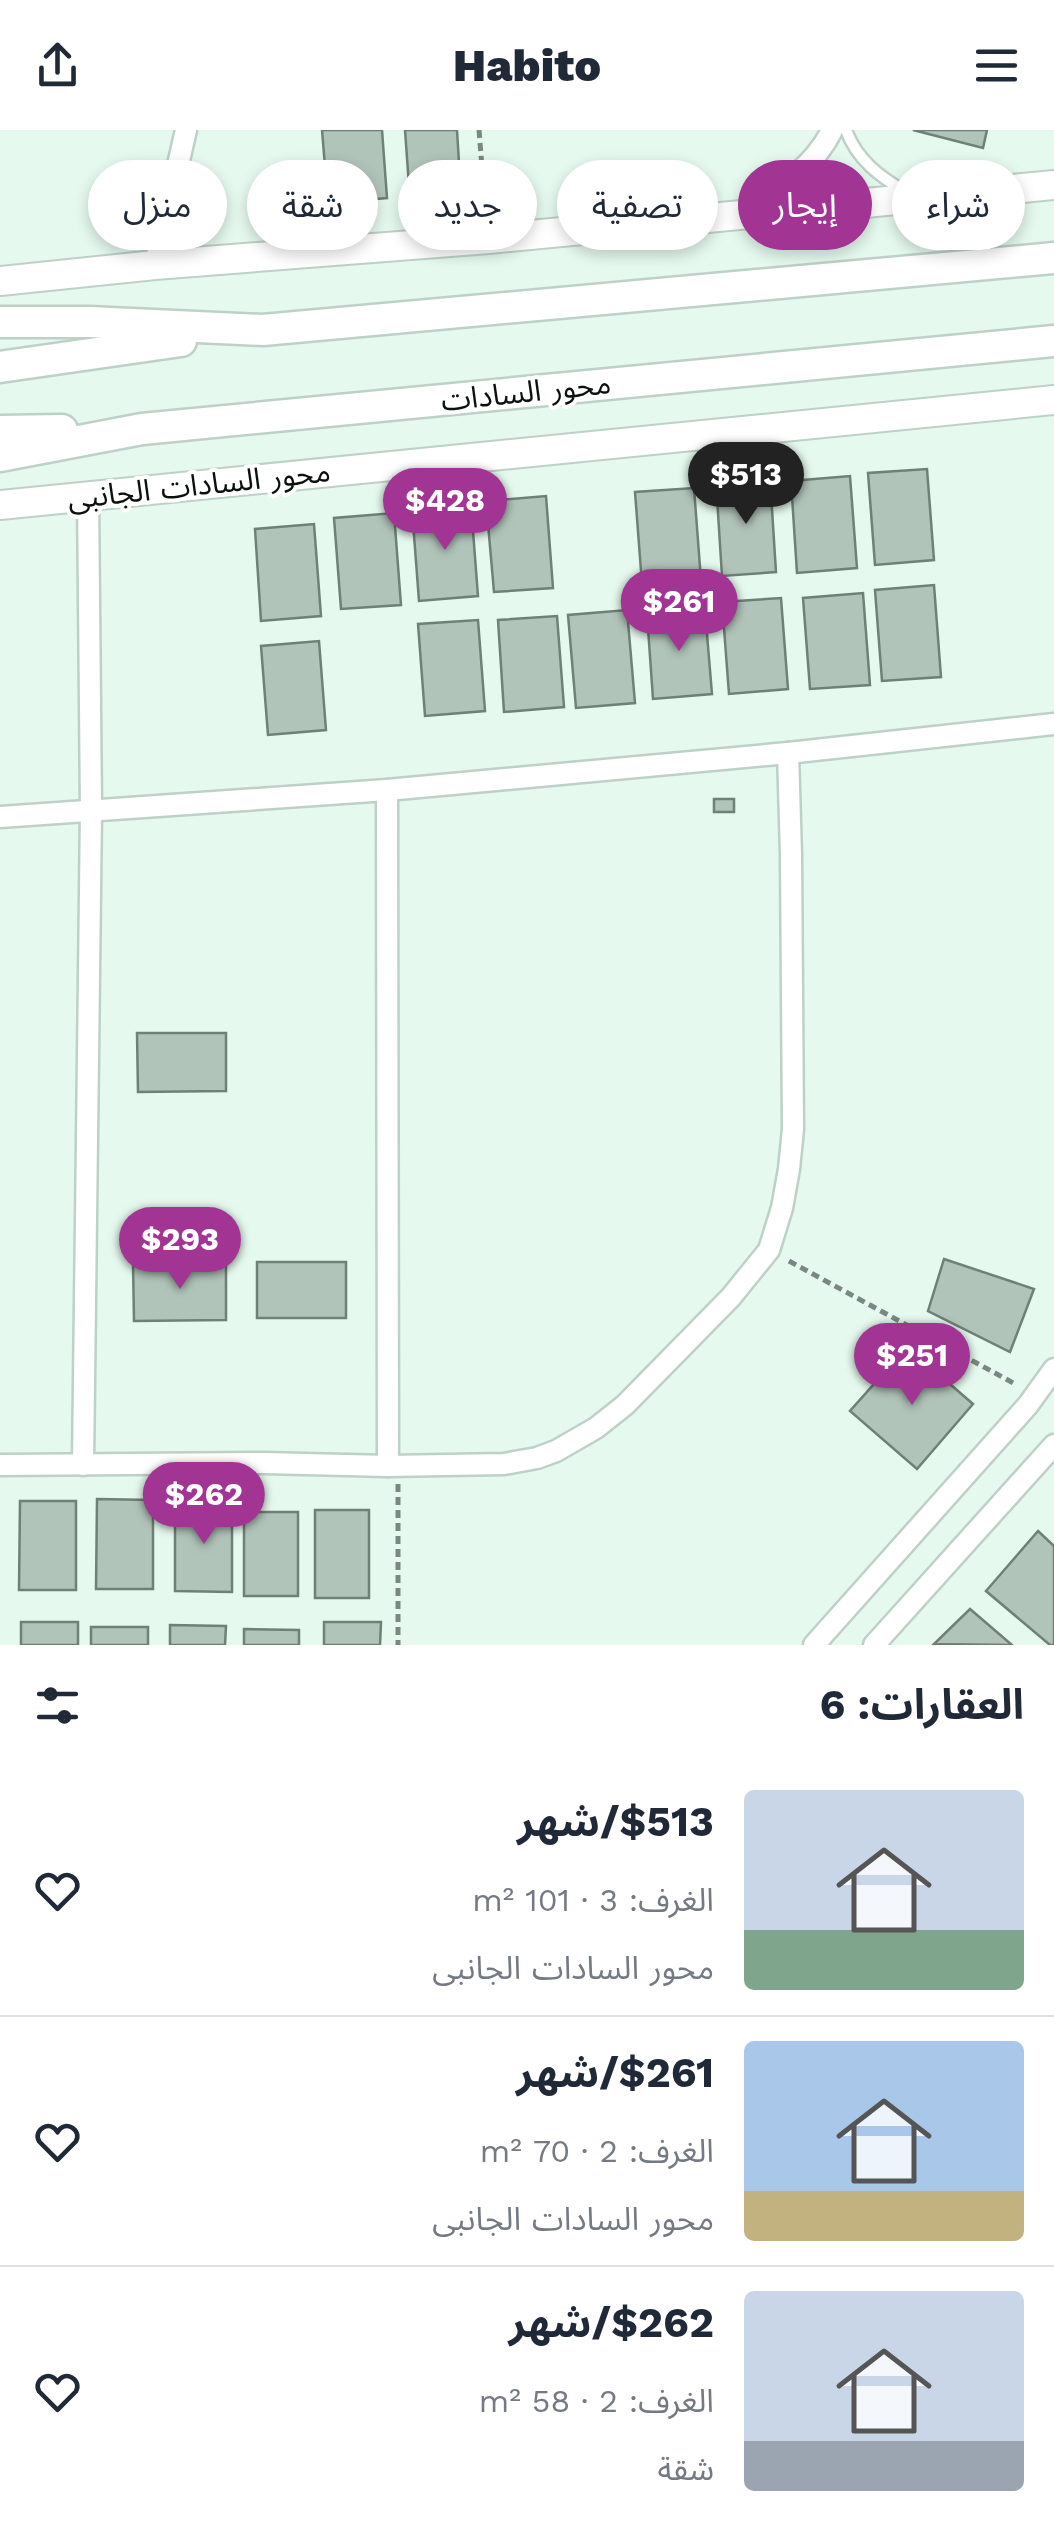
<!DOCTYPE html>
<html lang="ar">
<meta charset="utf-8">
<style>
:root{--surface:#fff;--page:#f6f6f7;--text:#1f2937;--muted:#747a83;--line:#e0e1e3;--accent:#a23594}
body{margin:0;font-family:"Work Sans","Noto Sans Arabic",sans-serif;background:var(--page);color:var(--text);direction:rtl;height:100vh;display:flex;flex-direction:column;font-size:38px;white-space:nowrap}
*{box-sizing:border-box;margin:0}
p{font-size:32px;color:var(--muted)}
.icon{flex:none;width:55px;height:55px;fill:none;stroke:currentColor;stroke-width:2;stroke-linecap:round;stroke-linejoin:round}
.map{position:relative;height:1515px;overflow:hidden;direction:ltr}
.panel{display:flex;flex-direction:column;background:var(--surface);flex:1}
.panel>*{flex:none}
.top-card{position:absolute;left:30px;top:30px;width:995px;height:90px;direction:rtl;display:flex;gap:20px}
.price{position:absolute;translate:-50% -85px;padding:0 22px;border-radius:35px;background:var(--accent);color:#fff;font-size:32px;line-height:65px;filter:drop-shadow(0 2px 5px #0008)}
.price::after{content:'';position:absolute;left:50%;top:60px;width:30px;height:22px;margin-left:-15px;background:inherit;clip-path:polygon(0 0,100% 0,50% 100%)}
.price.on{background:#222;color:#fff}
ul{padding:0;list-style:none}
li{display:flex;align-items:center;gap:30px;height:250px;padding:0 30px}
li+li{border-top:2px solid var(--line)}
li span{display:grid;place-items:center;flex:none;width:280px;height:200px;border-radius:10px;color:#555}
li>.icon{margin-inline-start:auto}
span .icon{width:120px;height:120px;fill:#fffc;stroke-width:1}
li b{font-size:42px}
h2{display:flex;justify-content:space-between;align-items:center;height:120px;padding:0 30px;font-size:42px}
.chip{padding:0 35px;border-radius:45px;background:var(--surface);box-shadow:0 5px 15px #0003;font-size:35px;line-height:90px}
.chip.on{background:var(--accent);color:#fff}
header{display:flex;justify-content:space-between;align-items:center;height:130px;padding:0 30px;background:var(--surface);font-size:45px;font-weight:800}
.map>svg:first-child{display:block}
</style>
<header><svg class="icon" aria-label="menu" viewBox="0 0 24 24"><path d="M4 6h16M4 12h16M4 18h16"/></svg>Habito<svg class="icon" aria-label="share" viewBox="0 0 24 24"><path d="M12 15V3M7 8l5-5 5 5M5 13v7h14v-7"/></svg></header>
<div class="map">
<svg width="1054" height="1515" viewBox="0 0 1054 1515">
<rect width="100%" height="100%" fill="#e5f9ee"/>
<!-- building -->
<g fill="#b1c4b9" stroke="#6f8177" stroke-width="2.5">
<polygon points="322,0 382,0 387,68 328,73"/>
<polygon points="405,0 457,0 461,66 410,70"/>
<polygon points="913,0 987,0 983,18"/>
<polygon points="927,339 934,430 875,435 868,343"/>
<polygon points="850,346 857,438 797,443 791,351"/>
<polygon points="770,348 776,442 722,446 716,352"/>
<polygon points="694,358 701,450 642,454 635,362"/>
<polygon points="546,366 553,458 494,462 486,371"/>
<polygon points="471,375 478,466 419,471 412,379"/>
<polygon points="394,383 401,475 341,479 334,388"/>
<polygon points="314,394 321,486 261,491 255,399"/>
<polygon points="934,455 941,547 882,551 875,460"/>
<polygon points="863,463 870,555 810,559 803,468"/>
<polygon points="781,468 788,559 729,564 722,472"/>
<polygon points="627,480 635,573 576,578 568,485"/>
<polygon points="705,480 712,564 653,569 647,484"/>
<polygon points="557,486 564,577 504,582 498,490"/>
<polygon points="478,490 485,581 425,586 418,494"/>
<polygon points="319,511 326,600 268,605 261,516"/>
<rect x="714" y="669" width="20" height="13"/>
<polygon points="137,903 226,903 226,961 138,962"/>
<polygon points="944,1129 1034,1159 1010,1222 928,1181"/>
<rect x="257" y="1132" width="89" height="56"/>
<polygon points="133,1133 226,1133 226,1190 134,1191"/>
<polygon points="907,1217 973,1274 917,1339 850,1281"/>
<polygon points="97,1369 153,1370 153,1459 96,1459"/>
<polygon points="20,1371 76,1371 76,1460 19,1460"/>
<polygon points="175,1372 232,1372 232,1462 175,1461"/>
<rect x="315" y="1380" width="54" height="88"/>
<rect x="244" y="1382" width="54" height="84"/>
<polygon points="1038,1401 1054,1416 1054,1515 1050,1515 986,1461"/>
<polygon points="970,1479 1012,1515 934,1514"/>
<rect x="21" y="1492" width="57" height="23"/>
<polygon points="324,1492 381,1492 380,1515 324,1515"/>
<polygon points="170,1495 226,1496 225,1515 170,1515"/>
<rect x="91" y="1497" width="57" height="18"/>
<polygon points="244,1499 299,1500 299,1515 244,1515"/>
</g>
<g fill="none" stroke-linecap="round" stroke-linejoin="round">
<!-- lane casing -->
<g stroke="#bed1c6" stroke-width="15">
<path id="lane" d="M846,0C857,30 880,47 906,62"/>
</g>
<!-- street casing -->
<g stroke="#bed1c6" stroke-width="25">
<g id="street">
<path d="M738,84C775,60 812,41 832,0"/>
<polyline points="155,135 186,0"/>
<polyline points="387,660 388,1336"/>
<polyline points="0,687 387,660 788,623 1054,594"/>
<polyline points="0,1335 264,1333 388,1336 504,1334 537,1328 556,1321 596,1298 625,1275 731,1167 769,1120 782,1078 789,1039 793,999 791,725 788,623"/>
<polyline points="83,1335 91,680 88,365"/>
<polyline points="814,1515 1028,1275 1054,1239"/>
<polyline points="874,1515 1054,1315"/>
</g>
</g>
<!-- secondary casing -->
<g stroke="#bed1c6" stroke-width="32">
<g id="secondary">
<polyline points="0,151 155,135 489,109 1054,55"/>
<polyline points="0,375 1054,270"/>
</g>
</g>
<!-- primary casing -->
<g stroke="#bed1c6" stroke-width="35">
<g id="primary">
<polyline points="0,192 89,192 263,200 1054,128"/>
<polyline points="0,237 181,211"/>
<polyline points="0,301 62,300"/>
<polyline points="0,326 142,299 1054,211"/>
</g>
</g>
<!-- path -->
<g stroke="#7b8881" stroke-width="5" stroke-dasharray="8 5" stroke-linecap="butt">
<polyline points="479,0 486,87"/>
<polyline points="789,1131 1017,1255"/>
<polyline points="398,1354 398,1515"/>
</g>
<!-- lane -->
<use href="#lane" stroke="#fff" stroke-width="10"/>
<!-- street -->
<use href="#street" stroke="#fff" stroke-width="20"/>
<!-- secondary -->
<use href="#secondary" stroke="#fff" stroke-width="28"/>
<!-- primary -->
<use href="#primary" stroke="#fff" stroke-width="30"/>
</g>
<g text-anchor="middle" stroke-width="8" stroke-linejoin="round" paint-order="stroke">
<!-- street labels -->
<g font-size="30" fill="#0b120e" stroke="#fff">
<text transform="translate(526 262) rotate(-6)" y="10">محور السادات</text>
<text transform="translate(199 355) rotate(-6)" y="10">محور السادات الجانبى</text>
</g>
</g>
</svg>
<b class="price on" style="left:746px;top:397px">$513</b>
<b class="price" style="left:445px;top:423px">$428</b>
<b class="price" style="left:679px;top:524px">$261</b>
<b class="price" style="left:180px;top:1162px">$293</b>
<b class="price" style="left:912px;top:1278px">$251</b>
<b class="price" style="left:204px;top:1417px">$262</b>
<div class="top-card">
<a class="chip">شراء</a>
<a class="chip on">إيجار</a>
<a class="chip">تصفية</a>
<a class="chip">جديد</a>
<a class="chip">شقة</a>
<a class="chip">منزل</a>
</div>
</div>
<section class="panel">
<h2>العقارات: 6<svg class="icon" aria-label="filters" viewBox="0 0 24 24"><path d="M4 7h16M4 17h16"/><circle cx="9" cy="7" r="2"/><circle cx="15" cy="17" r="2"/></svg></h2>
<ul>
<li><span style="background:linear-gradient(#c9d6e8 70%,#7fa58c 0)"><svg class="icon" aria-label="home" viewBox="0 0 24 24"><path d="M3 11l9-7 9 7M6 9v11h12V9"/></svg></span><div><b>$513/شهر</b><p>الغرف: 3 · 101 m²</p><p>محور السادات الجانبى</p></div><svg class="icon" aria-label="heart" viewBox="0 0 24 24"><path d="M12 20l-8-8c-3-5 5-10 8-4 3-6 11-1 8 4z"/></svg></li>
<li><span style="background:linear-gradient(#a9c7e8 75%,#c2b280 0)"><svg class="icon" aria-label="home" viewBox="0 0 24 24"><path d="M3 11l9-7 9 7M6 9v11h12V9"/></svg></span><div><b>$261/شهر</b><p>الغرف: 2 · 70 m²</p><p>محور السادات الجانبى</p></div><svg class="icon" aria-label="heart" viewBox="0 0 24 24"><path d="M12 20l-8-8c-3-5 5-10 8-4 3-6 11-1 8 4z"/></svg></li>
<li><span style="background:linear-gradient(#c9d6e8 75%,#9aa5b1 0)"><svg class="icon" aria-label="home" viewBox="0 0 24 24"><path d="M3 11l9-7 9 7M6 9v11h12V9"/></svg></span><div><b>$262/شهر</b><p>الغرف: 2 · 58 m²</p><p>شقة</p></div><svg class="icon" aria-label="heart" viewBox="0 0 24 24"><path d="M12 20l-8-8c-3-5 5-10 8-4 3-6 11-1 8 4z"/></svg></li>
</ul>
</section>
